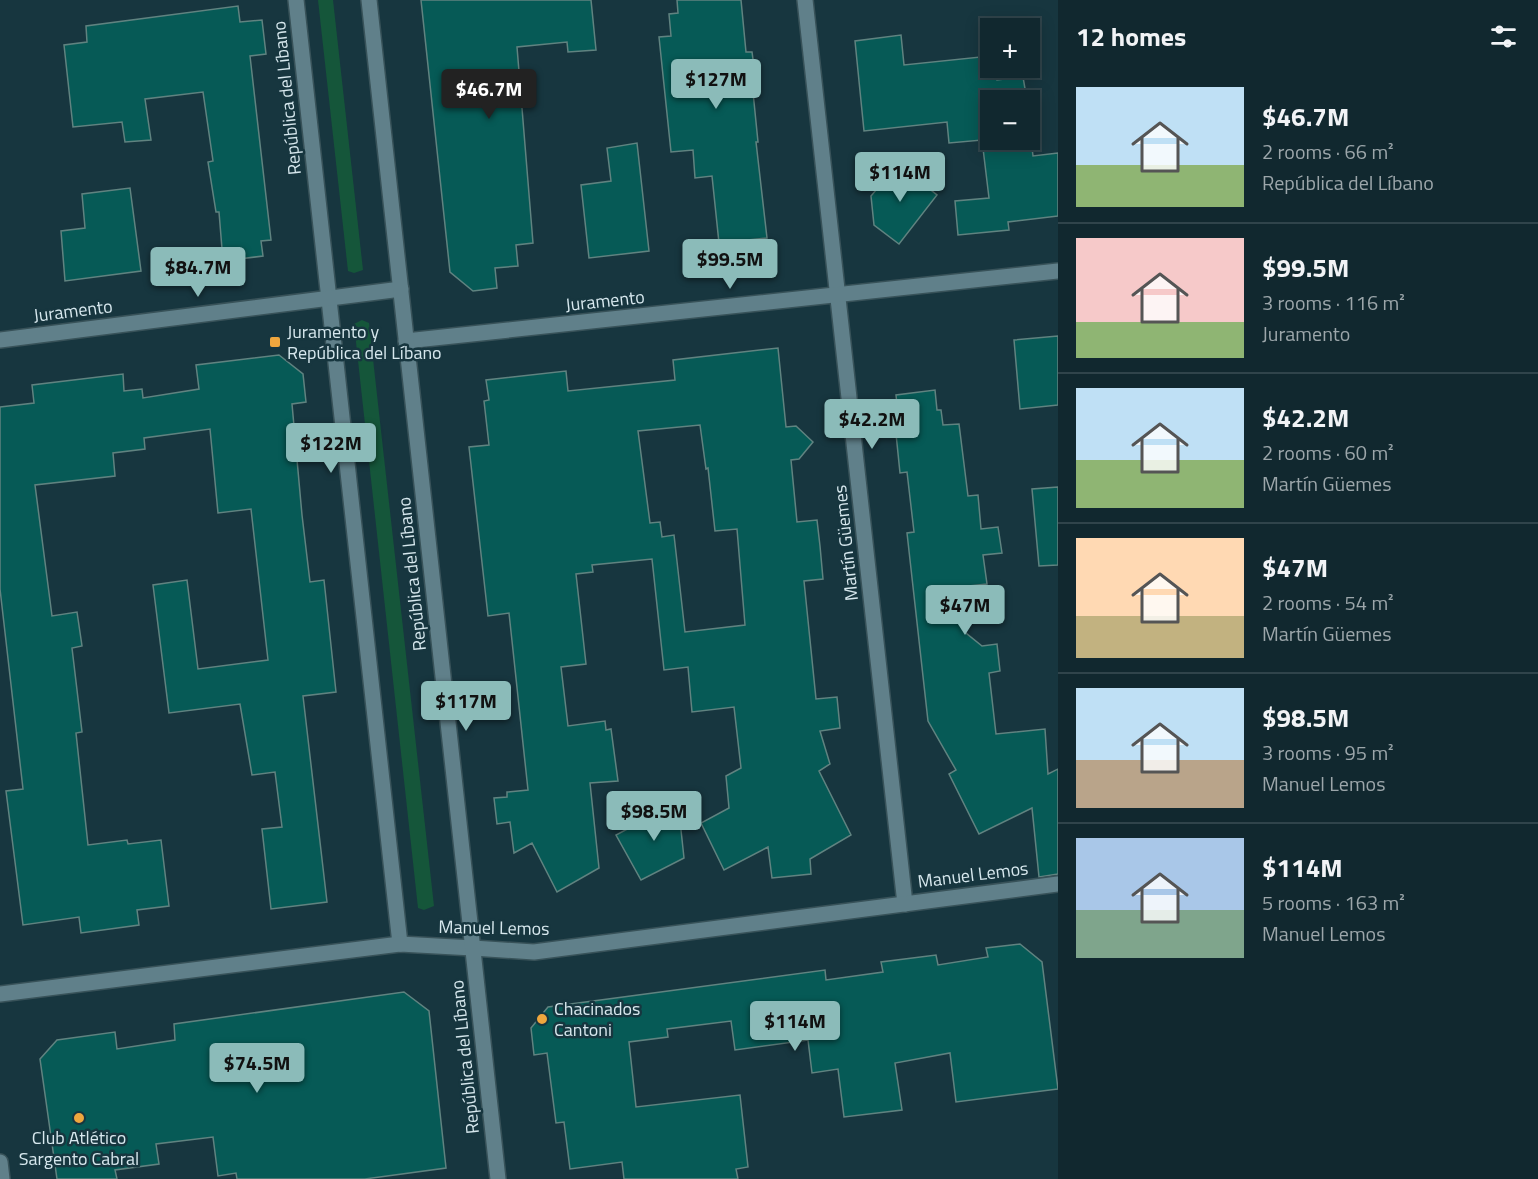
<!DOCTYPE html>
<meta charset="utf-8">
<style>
:root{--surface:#11282f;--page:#1a3037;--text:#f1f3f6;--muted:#9ca6aa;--line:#30444b;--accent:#8bbbb9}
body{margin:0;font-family:"Titillium Web",sans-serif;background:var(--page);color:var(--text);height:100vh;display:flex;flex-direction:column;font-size:22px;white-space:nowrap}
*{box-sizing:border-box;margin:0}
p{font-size:20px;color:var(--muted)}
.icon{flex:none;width:33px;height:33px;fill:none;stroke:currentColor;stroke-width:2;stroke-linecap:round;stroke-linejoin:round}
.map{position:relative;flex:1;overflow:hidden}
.drawer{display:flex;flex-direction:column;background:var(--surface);width:480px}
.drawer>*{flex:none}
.controls{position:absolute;left:980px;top:18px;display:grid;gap:12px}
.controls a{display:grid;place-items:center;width:60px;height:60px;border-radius:0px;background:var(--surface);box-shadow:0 3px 15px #0003,0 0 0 2px var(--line);font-size:30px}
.price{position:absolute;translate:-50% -51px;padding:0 14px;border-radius:6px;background:var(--accent);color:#111;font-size:20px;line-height:39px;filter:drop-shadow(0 2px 3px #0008)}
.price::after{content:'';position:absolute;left:50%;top:36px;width:18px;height:14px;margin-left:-9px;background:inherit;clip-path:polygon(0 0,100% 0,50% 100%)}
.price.current{background:#222;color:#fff}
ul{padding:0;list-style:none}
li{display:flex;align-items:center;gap:18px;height:150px;padding:0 18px}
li+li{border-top:2px solid var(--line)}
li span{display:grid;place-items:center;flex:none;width:168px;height:120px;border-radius:0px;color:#555}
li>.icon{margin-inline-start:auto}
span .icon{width:72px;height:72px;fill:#fffc;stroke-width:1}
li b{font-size:26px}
h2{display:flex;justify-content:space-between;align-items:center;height:72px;padding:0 18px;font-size:26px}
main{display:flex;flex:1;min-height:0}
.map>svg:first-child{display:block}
</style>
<main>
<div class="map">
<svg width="1058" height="1179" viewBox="0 0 1058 1179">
<rect width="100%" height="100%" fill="#17363f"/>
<!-- green -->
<g fill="#15563a">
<polygon points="318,0 333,0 363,270 354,273 348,271"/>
<polygon points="362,320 369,323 434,906 424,910 418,908 354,324"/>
</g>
<!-- building -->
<g fill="#065a56" stroke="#608380" stroke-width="1.5" fill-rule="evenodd">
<polygon points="421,0 591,0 596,50 568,52 567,42 517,47 533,243 516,245 518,266 495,268 497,288 473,291 450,272"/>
<polygon points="677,0 741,0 746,52 752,52 756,81 752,82 758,142 756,142 767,238 719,243 712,176 695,178 693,150 671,152 659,37 671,36 669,14 678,13"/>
<polygon points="238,6 240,22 262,20 266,54 250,56 271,240 261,241 263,256 223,261 219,212 216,212 208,162 213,161 203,92 145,99 151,140 125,142 122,122 73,127 64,45 87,42 86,26"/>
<polygon points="901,35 904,65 990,56 990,68 996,68 997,80 1023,77 1027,100 990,100 990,140 1029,140 1029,122 1033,156 1058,153 1058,216 1008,222 1009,230 958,235 955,201 989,198 982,140 949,143 947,122 864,131 855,41"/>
<polygon points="637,143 649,251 589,258 581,185 611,181 607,148"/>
<polygon points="898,164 937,195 899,244 874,225 871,196"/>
<polygon points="130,188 141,271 65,281 61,231 85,228 82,194"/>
<polygon points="1058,336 1058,405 1020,409 1014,340"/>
<path d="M778,348L786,427L796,426L813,442L799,459L791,460L797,522L817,520L820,546L823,579L804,581L816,699L837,697L840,728L820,731L830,764L819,771L851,835L810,859L811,874L772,878L768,847L724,870L701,823L729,808L726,776L741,768L734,707L692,712L688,667L664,670L652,559L592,565L593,572L576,574L586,664L561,667L568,726L605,721L606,730L611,729L618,781L590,783L599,868L557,892L532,843L514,853L510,822L497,824L494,798L507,797V792L528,790L509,613L488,616L469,447L489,445L484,401L489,400L486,380L566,371L568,391L675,380L673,360ZM700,425L706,469L708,468L715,531L737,529L745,625L685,632L674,535L662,537L660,522L650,523L638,431Z"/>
<polygon points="279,355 303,374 306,402 292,404 302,515 310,582 324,580 336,692 303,696 327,902 271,909 262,829 282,827 275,772 252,775 240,704 169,713 153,585 187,580 198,669 268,660 251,509 218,513 210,429 144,438 145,449 113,453 115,476 35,485 52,616 77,612 82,646 72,648 82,732 76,733 88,845 127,840 128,844 161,840 169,906 137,910 139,925 81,933 79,917 23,925 6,791 23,789 0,589 0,407 34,403 32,385 123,374 124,391 142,389 143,398 199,389 196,365"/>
<polygon points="935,390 937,410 941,410 943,425 959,424 968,496 978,495 981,529 998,527 1002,553 983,555 987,584 960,587 966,633 982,646 997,644 1000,671 989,673 996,734 1045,729 1048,774 1058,769 1058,874 1039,877 1032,808 979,834 949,774 956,770 928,721 907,533 914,532 907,472 900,473 894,414 898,414 896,395"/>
<polygon points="1058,487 1058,565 1039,566 1032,489"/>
<polygon points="678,802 684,858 641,880 616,835"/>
<polygon points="1020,944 1042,962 1058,1089 956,1102 950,1053 895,1063 902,1110 844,1117 838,1069 812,1073 808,1040 735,1050 731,1021 667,1029 668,1037 629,1042 636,1107 740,1095 748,1167 736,1169 738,1179 624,1179 622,1162 570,1169 564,1122 556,1123 547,1053 534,1055 531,1028 548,1007 825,970 826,980 883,972 881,962 936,955 938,965 988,957 986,948"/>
<polygon points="404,992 429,1011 446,1168 365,1179 237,1179 236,1173 218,1176 213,1137 156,1144 159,1164 115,1170 117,1179 57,1179 40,1059 57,1040 115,1032 117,1049 175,1040 174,1024"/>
</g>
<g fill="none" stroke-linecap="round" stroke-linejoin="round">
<!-- minor casing -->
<g stroke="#385259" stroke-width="18">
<g id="minor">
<polyline points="296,0 400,944"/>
<polyline points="805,0 905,904"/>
<polyline points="0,340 401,289"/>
<polyline points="406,341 1058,271"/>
<polyline points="0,994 400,944 473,948"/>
<polyline points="0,1162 2,1179"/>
</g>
</g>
<!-- tertiary casing -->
<g stroke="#385259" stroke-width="18">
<polyline id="tertiary" points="473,948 534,952 1058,884"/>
</g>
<!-- secondary casing -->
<g stroke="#385259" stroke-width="18">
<polyline id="secondary" points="369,0 498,1179"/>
</g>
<!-- minor -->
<use href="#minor" stroke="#60808a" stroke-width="15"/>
<!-- tertiary -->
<use href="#tertiary" stroke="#60808a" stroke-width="15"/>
<!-- secondary -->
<use href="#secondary" stroke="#60808a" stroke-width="15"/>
</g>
<!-- markers -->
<g fill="#efa73e" stroke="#17363f" stroke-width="2">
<rect x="269" y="336" width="12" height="12" rx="3"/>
<circle cx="542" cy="1019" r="6"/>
<circle cx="79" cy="1118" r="6"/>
</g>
<g text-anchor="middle" stroke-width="5" stroke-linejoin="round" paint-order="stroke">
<!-- street labels -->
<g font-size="18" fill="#d7e8ee" stroke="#17363f">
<text transform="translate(287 98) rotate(-96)" y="6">República del Líbano</text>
<text transform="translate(605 301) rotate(-6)" y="6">Juramento</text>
<text transform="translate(73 311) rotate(-7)" y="6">Juramento</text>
<text transform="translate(846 543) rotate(-96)" y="6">Martín Güemes</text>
<text transform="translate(412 574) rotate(-96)" y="6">República del Líbano</text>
<text transform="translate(973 875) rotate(-7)" y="6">Manuel Lemos</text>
<text transform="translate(494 928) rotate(1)" y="6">Manuel Lemos</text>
<text transform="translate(465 1057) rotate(-96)" y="6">República del Líbano</text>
</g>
<!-- poi labels -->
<g font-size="18" fill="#d7e8ee" stroke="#17363f" text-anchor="start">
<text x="287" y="338">Juramento y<tspan x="287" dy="21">República del Líbano</tspan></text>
<text x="554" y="1015">Chacinados<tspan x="554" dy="21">Cantoni</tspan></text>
<text x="79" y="1144" text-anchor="middle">Club Atlético<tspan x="79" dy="21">Sargento Cabral</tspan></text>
</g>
</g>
</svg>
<div class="controls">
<a>+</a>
<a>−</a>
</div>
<b class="price" style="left:716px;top:110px">$127M</b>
<b class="price current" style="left:489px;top:120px">$46.7M</b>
<b class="price" style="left:900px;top:203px">$114M</b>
<b class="price" style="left:730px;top:290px">$99.5M</b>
<b class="price" style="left:198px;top:298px">$84.7M</b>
<b class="price" style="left:872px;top:450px">$42.2M</b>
<b class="price" style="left:331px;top:474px">$122M</b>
<b class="price" style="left:965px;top:636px">$47M</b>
<b class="price" style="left:466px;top:732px">$117M</b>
<b class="price" style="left:654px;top:842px">$98.5M</b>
<b class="price" style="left:795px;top:1052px">$114M</b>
<b class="price" style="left:257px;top:1094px">$74.5M</b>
</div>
<section class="drawer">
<h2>12 homes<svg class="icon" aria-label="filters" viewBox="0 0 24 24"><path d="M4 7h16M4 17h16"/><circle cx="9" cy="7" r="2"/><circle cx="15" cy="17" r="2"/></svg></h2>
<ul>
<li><span style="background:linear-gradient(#bfe0f5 65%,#8fb573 0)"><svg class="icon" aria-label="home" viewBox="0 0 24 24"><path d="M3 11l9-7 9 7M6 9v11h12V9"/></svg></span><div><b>$46.7M</b><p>2 rooms · 66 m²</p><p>República del Líbano</p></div></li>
<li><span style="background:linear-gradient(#f6c9c9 70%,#8fb573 0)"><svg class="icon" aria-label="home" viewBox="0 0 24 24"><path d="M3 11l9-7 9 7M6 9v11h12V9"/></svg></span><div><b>$99.5M</b><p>3 rooms · 116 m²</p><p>Juramento</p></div></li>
<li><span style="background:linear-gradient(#bfe0f5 60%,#8fb573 0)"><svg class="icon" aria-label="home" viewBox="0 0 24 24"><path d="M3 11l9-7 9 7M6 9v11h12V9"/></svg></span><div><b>$42.2M</b><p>2 rooms · 60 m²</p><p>Martín Güemes</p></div></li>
<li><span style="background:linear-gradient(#ffd9b3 65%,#c2b280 0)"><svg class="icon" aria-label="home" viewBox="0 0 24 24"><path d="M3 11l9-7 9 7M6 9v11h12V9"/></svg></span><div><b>$47M</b><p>2 rooms · 54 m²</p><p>Martín Güemes</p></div></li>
<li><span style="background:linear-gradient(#bfe0f5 60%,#b9a48a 0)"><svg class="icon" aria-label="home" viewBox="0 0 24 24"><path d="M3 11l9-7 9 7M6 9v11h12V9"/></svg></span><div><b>$98.5M</b><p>3 rooms · 95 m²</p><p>Manuel Lemos</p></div></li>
<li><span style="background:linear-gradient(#a9c7e8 60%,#7fa58c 0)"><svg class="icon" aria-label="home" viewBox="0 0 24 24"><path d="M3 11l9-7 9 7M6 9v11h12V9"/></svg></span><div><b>$114M</b><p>5 rooms · 163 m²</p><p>Manuel Lemos</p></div></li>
</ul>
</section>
</main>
